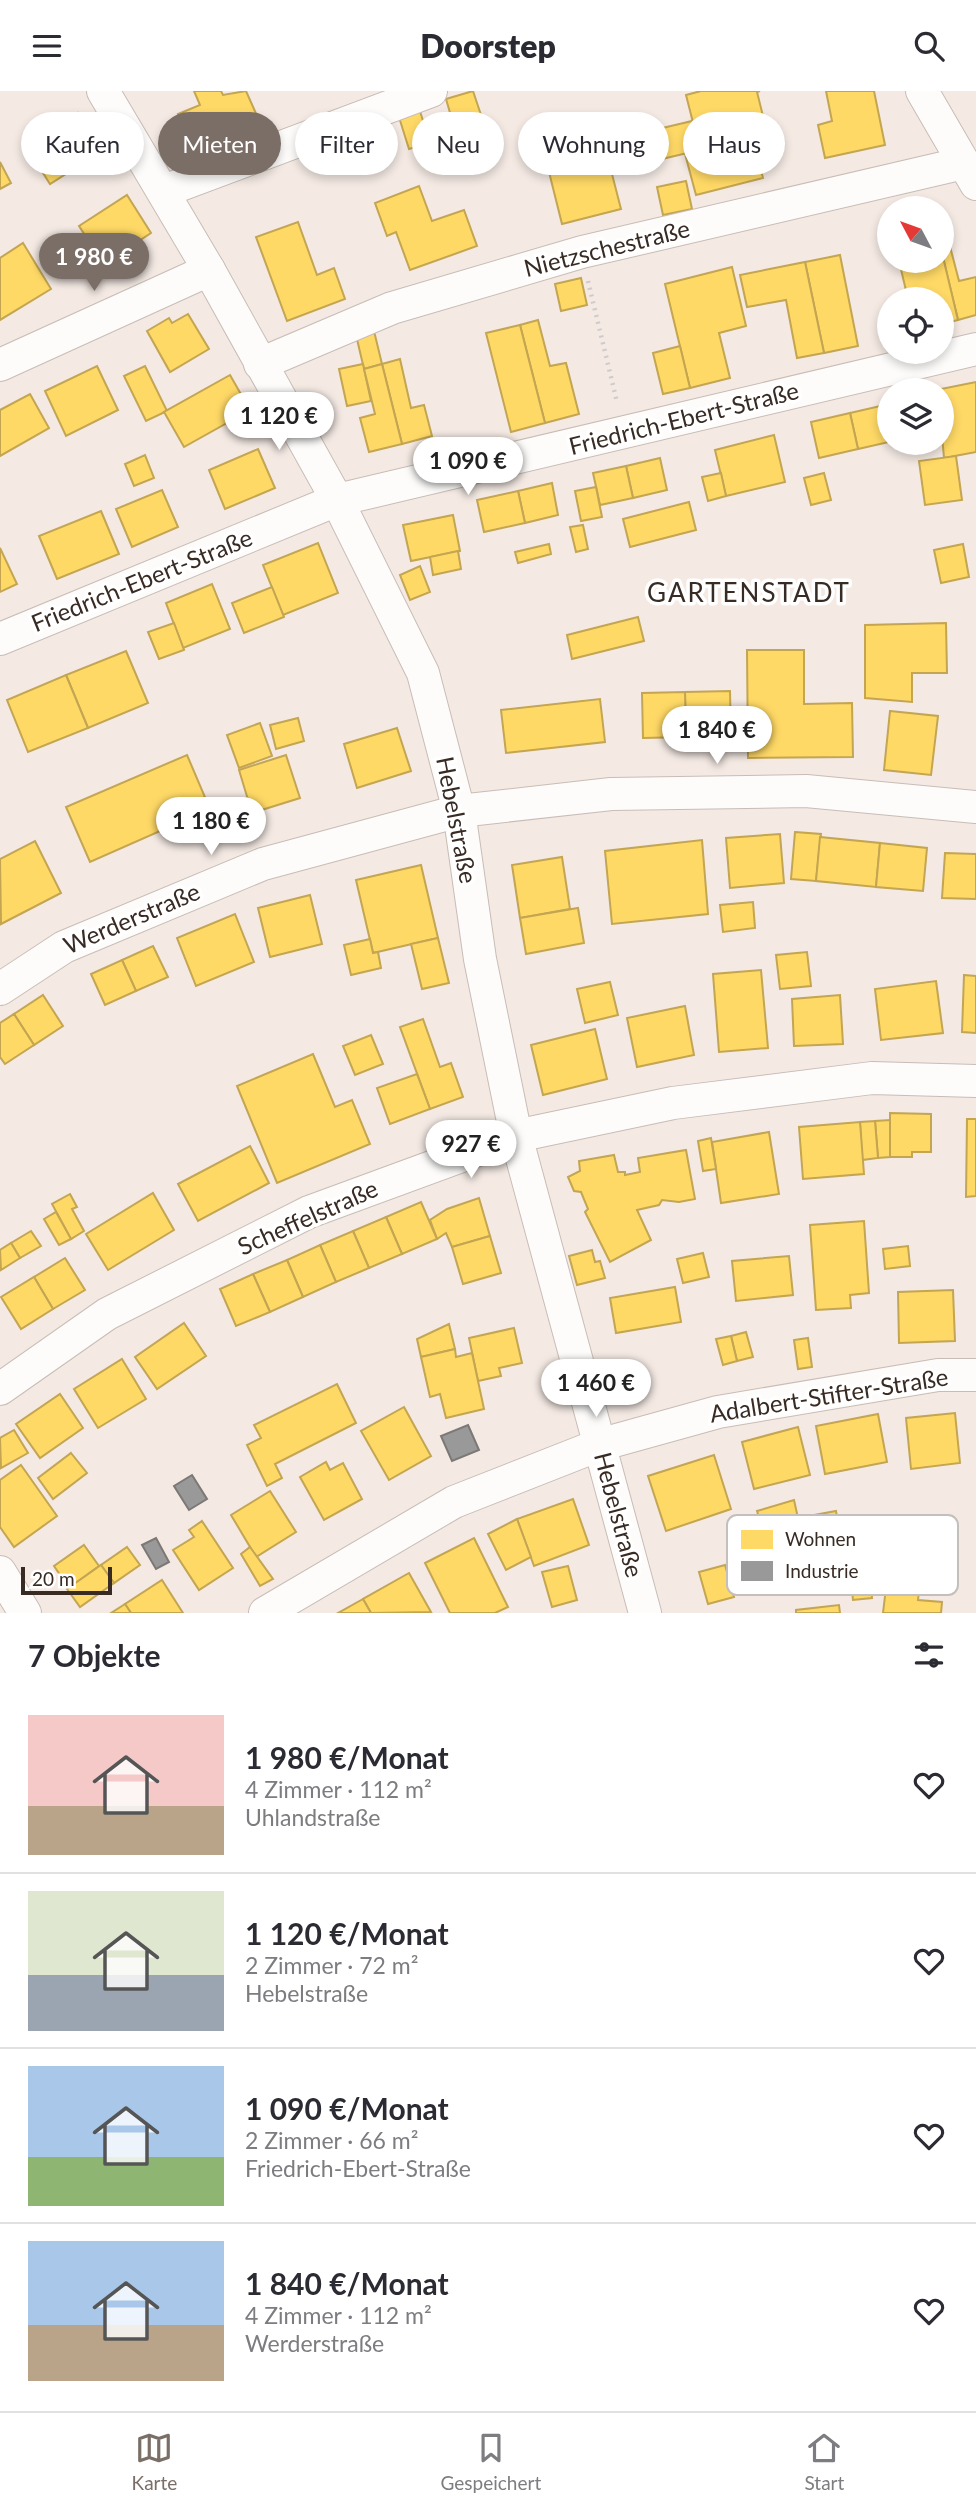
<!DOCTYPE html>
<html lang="de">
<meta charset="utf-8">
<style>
:root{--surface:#fff;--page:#f2f2f3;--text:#2b2b33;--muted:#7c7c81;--line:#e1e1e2;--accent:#7a6e67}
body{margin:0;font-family:Lato,sans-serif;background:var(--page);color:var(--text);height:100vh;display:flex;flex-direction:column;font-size:26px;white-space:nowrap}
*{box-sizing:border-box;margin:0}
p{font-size:23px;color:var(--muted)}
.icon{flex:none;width:38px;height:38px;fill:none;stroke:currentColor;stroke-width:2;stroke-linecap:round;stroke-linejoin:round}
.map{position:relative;height:1522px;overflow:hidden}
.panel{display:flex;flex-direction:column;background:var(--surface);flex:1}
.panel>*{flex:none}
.top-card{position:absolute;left:21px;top:21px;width:934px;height:63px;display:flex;gap:14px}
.needle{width:46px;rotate:311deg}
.fabs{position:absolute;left:877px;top:105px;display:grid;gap:14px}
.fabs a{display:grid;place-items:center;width:77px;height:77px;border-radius:50%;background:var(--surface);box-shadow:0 4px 10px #0003;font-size:35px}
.scale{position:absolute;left:21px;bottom:18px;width:91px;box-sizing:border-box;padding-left:7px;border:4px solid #382b24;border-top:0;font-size:19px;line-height:24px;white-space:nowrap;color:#382b24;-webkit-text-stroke:5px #fff;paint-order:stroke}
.price{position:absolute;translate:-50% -60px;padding:0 16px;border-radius:24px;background:#fff;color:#222;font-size:23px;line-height:46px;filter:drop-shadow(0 2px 4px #0008)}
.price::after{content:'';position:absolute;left:50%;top:42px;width:21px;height:16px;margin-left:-10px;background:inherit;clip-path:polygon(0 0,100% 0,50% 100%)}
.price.selected{background:var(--accent);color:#fff}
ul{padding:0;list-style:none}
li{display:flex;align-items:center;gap:21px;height:175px;padding:0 28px}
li+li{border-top:2px solid var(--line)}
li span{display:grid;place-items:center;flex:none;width:196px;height:140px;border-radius:0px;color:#555}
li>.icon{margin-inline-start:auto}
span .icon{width:84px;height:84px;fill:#fffc;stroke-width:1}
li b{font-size:30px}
h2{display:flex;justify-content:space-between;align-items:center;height:84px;padding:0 28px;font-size:30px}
.tag{padding:0 24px;border-radius:32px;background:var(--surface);box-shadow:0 4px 10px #0003;font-size:24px;line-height:63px}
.tag.selected{background:var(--accent);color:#fff}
header{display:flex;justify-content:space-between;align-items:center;height:91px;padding:0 28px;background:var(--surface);font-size:32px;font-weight:800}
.dock{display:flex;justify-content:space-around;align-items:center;height:98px;border-top:2px solid var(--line);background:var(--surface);font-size:19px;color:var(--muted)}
.dock a{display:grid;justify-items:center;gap:4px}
.dock .selected{color:var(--accent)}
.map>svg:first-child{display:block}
</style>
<header><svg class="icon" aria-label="menu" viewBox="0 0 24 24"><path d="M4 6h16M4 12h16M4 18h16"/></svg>Doorstep<svg class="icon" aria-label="search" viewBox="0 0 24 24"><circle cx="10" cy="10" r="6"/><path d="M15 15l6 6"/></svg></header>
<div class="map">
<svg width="976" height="1522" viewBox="0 0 976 1522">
<rect width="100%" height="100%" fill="#f4e9e3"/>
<!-- homes -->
<g fill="#ffd966" stroke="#c3a552" stroke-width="2">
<polygon points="194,0 221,0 223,4 246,0 262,36 198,65 178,23 200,14"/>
<polygon points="473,0 481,24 453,32 446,8"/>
<polygon points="701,0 760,0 757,1 768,45 753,49 763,87 696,104 685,63 700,59 686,4"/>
<polygon points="826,0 874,0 885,54 825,67 818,34 832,30"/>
<polygon points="419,17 430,52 409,58 398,23"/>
<polygon points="78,22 102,60 50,93 26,55"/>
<polygon points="692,30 700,59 662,68 654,39"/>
<polygon points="587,36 592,59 605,56 621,118 562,133 545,65 558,62 553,44"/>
<polygon points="0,71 11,92 0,98"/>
<polygon points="686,90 692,118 663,124 657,96"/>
<polygon points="419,95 432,130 464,119 477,155 410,179 396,141 387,145 375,112"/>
<polygon points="127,104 151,142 104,173 79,135"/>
<polygon points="298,131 317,184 334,177 345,208 287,230 256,146"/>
<polygon points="946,140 959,190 976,186 976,224 958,229 942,162 942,141"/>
<polygon points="23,152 51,198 0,229 0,167"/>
<polygon points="942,162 958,229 942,233 942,208 908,208 899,170 942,170"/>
<polygon points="840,164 858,255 824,262 805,171"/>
<polygon points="805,171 824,262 797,267 786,209 747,216 740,184"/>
<polygon points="732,176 746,235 719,242 730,287 690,297 665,193"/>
<polygon points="581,187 587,214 561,220 555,193"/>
<polygon points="188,223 209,258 170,281 147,240 169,227 172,232"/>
<polygon points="538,229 550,275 566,272 579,323 545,332 520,234"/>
<polygon points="520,234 545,332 511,341 486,242"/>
<polygon points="374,240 382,273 364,278 356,244"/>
<polygon points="680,255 690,297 663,303 653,262"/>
<polygon points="400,268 411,317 424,314 432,345 402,353 382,273"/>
<polygon points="363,273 371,310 347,315 339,278"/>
<polygon points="382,273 402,353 369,361 360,327 375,323 364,278"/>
<polygon points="97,275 118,319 66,345 45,300"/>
<polygon points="145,275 167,320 146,330 124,285"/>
<polygon points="230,284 250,319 184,356 164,321"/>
<polygon points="976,291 976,361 944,367 942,344 949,339 941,298"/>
<polygon points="30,303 49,337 0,365 0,319"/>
<polygon points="889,313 889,351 858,358 850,322"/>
<polygon points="850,322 858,358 819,367 811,331"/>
<polygon points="774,344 785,391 726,405 715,359"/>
<polygon points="258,358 275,397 225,418 209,379"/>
<polygon points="145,364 154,387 134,395 125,373"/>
<polygon points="956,365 962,409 925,414 919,370"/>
<polygon points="660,367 667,399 633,407 626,375"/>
<polygon points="626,375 633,407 600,414 593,382"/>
<polygon points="721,382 726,405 708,410 702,386"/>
<polygon points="824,382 831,409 811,414 804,387"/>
<polygon points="552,392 558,424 525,432 518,400"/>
<polygon points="596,396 602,426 581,430 575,400"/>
<polygon points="162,399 178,436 132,456 116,418"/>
<polygon points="518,400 525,432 484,441 477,409"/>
<polygon points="689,411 696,439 630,456 623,428"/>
<polygon points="101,420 119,463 57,488 39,445"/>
<polygon points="453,424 460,460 411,470 403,434"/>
<polygon points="583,434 588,458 576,461 570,436"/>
<polygon points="318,452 338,502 283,524 263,474"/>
<polygon points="549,453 551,463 518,472 515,461"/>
<polygon points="963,453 969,486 941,492 934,459"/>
<polygon points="0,457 17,493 0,501"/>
<polygon points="458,460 461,478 433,484 430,466"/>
<polygon points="420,475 430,501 410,509 400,484"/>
<polygon points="212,493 230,538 183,557 166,512"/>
<polygon points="272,496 284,526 244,542 232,512"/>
<polygon points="638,526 644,550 572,568 567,544"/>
<polygon points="174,532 184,559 159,568 148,541"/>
<polygon points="946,532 947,582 912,582 912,611 865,607 865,534"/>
<polygon points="747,559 804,559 804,613 852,612 853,666 748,667"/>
<polygon points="126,560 148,612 88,637 66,584"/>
<polygon points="66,584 88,637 28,661 7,609"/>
<polygon points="730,600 731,645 686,646 685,601"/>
<polygon points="685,601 686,646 643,647 642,602"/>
<polygon points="600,608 605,651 506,662 501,619"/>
<polygon points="890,620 938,625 931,684 884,679"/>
<polygon points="298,627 304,650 276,658 270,634"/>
<polygon points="260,632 272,665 239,677 227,644"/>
<polygon points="397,637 411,680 357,697 344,653"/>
<polygon points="187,664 210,718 90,771 66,716"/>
<polygon points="286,664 300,707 252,722 239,679"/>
<polygon points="795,741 821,743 816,790 791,788"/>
<polygon points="780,743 784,792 730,797 726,747"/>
<polygon points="820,746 880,752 876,796 816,790"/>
<polygon points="702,749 708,823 612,833 605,760"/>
<polygon points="35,750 61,802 1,833 0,768"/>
<polygon points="880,752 927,757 923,800 876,796"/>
<polygon points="945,762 976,763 976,808 942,807"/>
<polygon points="562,766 570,818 520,827 512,774"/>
<polygon points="421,774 438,847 373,862 356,789"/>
<polygon points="310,804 322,853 270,866 258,817"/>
<polygon points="753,811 755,837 723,841 720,814"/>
<polygon points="578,817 584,852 526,863 520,827"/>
<polygon points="235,823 254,871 196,895 177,847"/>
<polygon points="438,847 449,892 422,898 411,853"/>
<polygon points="370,848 373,862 378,861 381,877 351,884 344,854"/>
<polygon points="153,855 168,886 136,900 122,869"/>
<polygon points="807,861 811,895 780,898 776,864"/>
<polygon points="122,869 136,900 105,914 91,883"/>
<polygon points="761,879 768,957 719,961 713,883"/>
<polygon points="964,884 976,885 976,942 962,941"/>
<polygon points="936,890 943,942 881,949 875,898"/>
<polygon points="610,891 618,924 585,932 577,898"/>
<polygon points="43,904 63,935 34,954 14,923"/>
<polygon points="840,904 843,953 794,955 792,908"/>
<polygon points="685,915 694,964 637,976 627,927"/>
<polygon points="14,923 34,954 5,973 0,966 0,932"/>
<polygon points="423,928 440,976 451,972 463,1006 430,1018 400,936"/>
<polygon points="595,938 607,988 543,1004 531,954"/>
<polygon points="371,944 383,973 355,984 343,955"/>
<polygon points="313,963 335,1016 352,1009 370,1053 277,1092 237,995"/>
<polygon points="417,983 430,1018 390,1033 377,997"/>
<polygon points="890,1022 931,1023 931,1061 912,1061 912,1066 890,1066"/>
<polygon points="967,1028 976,1028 976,1105 966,1106"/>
<polygon points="890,1029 890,1066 878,1067 875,1030"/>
<polygon points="875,1030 878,1067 862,1069 860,1031"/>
<polygon points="860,1031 864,1083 803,1088 799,1036"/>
<polygon points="769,1041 779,1103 721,1112 712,1051"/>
<polygon points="711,1047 716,1078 703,1080 698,1050"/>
<polygon points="250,1055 269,1092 198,1130 178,1093"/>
<polygon points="686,1059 695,1108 679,1111 662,1109 659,1114 637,1119 651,1149 610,1171 585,1121 588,1118 581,1101 574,1100 568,1086 580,1080 579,1070 614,1064 618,1081 625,1081 625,1084 640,1081 638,1067"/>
<polygon points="153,1102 174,1139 108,1179 86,1143"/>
<polygon points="70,1103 77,1116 72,1118 84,1140 71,1148 52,1113"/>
<polygon points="479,1107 490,1145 452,1156 446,1142 437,1148 430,1129 447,1118"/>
<polygon points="421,1111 437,1148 402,1163 386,1126"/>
<polygon points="56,1121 71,1148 59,1154 44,1128"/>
<polygon points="386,1126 402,1163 369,1177 353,1140"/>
<polygon points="864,1130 869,1202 850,1204 851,1217 816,1219 810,1134"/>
<polygon points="31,1140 41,1155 20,1167 11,1152"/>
<polygon points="353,1140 369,1177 336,1191 320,1154"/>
<polygon points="490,1145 501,1182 463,1193 452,1156"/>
<polygon points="11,1152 20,1167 1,1179 0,1159"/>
<polygon points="320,1154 336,1191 303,1206 287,1169"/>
<polygon points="908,1155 910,1175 885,1178 883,1158"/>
<polygon points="592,1159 595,1171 600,1170 605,1187 577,1194 569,1165"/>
<polygon points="703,1162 709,1186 683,1192 677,1168"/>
<polygon points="789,1165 793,1204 736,1210 732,1170"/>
<polygon points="65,1167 85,1199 53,1218 34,1186"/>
<polygon points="287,1169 303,1206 270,1221 253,1183"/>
<polygon points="253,1183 270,1221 236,1235 220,1198"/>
<polygon points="34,1186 53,1218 21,1238 1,1206"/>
<polygon points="675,1196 681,1231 616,1242 610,1207"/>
<polygon points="953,1199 955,1250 899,1252 898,1201"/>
<polygon points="184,1232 206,1265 157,1298 135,1266"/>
<polygon points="449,1233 455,1258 421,1266 417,1248"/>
<polygon points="514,1237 522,1272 499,1277 501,1285 478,1290 469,1247"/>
<polygon points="746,1241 753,1266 737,1270 731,1245"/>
<polygon points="731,1245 737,1270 723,1274 716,1248"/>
<polygon points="808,1247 812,1276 798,1278 794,1249"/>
<polygon points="455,1258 456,1266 472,1262 484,1318 446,1327 440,1303 430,1306 421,1266"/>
<polygon points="122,1268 146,1308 98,1337 74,1298"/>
<polygon points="337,1293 356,1332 275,1373 282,1387 267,1395 247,1354 261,1347 254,1334"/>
<polygon points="60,1303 83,1337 40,1367 16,1333"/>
<polygon points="404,1316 431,1365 389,1389 361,1340"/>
<polygon points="955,1322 960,1372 911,1378 906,1327"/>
<polygon points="878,1323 887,1371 825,1383 816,1335"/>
<polygon points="798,1336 810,1384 754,1398 742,1351"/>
<polygon points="14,1339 28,1362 1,1377 0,1347"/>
<polygon points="71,1362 87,1382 53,1408 38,1387"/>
<polygon points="714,1364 731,1418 666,1440 648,1385"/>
<polygon points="326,1371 330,1379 343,1372 362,1408 324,1429 300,1386"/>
<polygon points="21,1374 57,1425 14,1456 0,1436 0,1389"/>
<polygon points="270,1400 296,1441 256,1466 231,1424"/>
<polygon points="573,1408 589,1454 534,1475 517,1428"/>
<polygon points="794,1409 798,1427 836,1420 841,1449 770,1462 757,1420"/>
<polygon points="517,1428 531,1466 506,1479 488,1443"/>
<polygon points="202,1430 233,1477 199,1499 173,1459 194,1446 189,1439"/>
<polygon points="474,1447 508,1516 495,1522 450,1522 425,1472"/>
<polygon points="84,1454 99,1475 69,1497 54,1475"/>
<polygon points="127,1456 140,1474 114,1492 101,1474"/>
<polygon points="250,1456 273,1488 260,1495 241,1463"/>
<polygon points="101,1474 114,1492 80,1516 67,1498"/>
<polygon points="725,1474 734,1506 708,1513 699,1481"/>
<polygon points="568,1475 577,1509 552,1516 542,1481"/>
<polygon points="870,1480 872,1507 853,1509 850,1482"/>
<polygon points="409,1482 431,1521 371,1522 363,1508"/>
<polygon points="162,1489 183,1522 131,1522 125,1513"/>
<polygon points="886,1497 919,1500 918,1509 942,1511 941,1522 883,1522"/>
<polygon points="363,1508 371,1522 338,1522"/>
<polygon points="125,1513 131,1522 111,1522"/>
<polygon points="839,1514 840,1522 796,1522 796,1519"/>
</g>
<!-- industry -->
<g fill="#999" stroke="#7c7876" stroke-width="2">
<polygon points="468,1334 479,1359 452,1370 441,1345"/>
<polygon points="192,1384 207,1408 189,1419 174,1395"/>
<polygon points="156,1447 169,1471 156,1478 142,1454"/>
</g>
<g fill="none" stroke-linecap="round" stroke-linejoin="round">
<!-- minor casing -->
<g stroke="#c8bdb6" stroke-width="34">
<g id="minor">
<polyline points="103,0 209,179 337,409 423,582 459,720 480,868 516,1045 645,1522"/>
<polyline points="922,0 976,93"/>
<polyline points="164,100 431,0"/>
<polyline points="260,273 392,217 582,161 964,72"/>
<polyline points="0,274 209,179"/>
<polyline points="0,548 337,409 976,258"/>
<polyline points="0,898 64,856 263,773 459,720 611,703 806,700 976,716"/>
<polyline points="0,1298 107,1223 309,1121 516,1045 673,1012 872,987 976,990"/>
<polyline points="0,1481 25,1522"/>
<polyline points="265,1522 454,1411 599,1354 718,1321 938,1284 976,1284"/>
</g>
</g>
<!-- path -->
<polyline stroke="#d0cbca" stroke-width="4.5" stroke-dasharray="2 5" stroke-linecap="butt" points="588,190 617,311"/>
<!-- minor -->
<use href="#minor" stroke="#fdfcfb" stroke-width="32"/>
</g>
<g text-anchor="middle" stroke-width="7" stroke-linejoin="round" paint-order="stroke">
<!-- street labels -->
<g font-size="24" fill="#382b24" stroke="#fff">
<text transform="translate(607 158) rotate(-14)" y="8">Nietzschestraße</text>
<text transform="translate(684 328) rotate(-14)" y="8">Friedrich-Ebert-Straße</text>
<text transform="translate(142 490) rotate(-22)" y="8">Friedrich-Ebert-Straße</text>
<text transform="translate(456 729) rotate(79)" y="8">Hebelstraße</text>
<text transform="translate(132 828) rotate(-23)" y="8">Werderstraße</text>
<text transform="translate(308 1127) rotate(-24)" y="8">Scheffelstraße</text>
<text transform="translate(829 1305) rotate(-9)" y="8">Adalbert-Stifter-Straße</text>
<text transform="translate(618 1424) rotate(75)" y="8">Hebelstraße</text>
</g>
<!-- neighbourhood labels -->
<g font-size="26" letter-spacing="2" fill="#382b24" stroke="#fff">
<text x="749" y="511">GARTENSTADT</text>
</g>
</g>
<!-- legend -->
<rect x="727" y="1424" width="231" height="80" rx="10" fill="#fff" stroke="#c3bfbd" stroke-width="2"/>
<rect x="741" y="1439" width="32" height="19" fill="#ffd966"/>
<rect x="741" y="1470" width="32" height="20" fill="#999"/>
<g font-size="19" fill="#382b24">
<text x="785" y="1455">Wohnen</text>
<text x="785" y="1487">Industrie</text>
</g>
</svg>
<div class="fabs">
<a><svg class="needle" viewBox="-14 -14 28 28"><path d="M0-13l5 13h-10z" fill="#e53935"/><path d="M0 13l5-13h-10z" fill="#7c7c81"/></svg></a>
<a><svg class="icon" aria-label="locate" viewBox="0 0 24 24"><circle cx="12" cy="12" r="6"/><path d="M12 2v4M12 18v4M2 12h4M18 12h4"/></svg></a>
<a><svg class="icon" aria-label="layers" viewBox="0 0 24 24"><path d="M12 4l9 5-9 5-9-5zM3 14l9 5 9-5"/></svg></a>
</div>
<div class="scale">20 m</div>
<b class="price selected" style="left:94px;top:202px">1 980 €</b>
<b class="price" style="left:279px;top:361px">1 120 €</b>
<b class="price" style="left:468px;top:406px">1 090 €</b>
<b class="price" style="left:717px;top:675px">1 840 €</b>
<b class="price" style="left:211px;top:766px">1 180 €</b>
<b class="price" style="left:471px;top:1089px">927 €</b>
<b class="price" style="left:596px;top:1328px">1 460 €</b>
<div class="top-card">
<a class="tag">Kaufen</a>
<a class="tag selected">Mieten</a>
<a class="tag">Filter</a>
<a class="tag">Neu</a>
<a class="tag">Wohnung</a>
<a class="tag">Haus</a>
</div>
</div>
<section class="panel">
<h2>7 Objekte<svg class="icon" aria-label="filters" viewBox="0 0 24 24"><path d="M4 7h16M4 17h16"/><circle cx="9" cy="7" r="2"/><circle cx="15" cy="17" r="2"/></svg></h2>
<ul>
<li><span style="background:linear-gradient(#f6c9c9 65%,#b9a48a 0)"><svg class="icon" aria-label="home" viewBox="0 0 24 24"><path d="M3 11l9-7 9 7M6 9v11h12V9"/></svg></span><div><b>1 980 €/Monat</b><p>4 Zimmer · 112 m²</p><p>Uhlandstraße</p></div><svg class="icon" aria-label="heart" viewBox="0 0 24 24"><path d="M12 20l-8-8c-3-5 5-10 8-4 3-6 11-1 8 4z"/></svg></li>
<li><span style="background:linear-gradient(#dfe7d0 60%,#9aa5b1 0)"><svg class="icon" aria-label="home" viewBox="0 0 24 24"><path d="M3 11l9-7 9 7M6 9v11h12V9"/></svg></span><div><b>1 120 €/Monat</b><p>2 Zimmer · 72 m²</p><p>Hebelstraße</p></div><svg class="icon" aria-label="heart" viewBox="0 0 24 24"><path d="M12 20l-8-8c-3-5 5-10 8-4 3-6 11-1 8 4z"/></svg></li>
<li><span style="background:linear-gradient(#a9c7e8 65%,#8fb573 0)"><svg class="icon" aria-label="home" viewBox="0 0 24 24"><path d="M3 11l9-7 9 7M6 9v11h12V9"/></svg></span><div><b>1 090 €/Monat</b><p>2 Zimmer · 66 m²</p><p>Friedrich-Ebert-Straße</p></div><svg class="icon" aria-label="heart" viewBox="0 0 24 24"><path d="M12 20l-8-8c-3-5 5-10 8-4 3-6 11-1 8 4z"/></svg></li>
<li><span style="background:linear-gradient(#a9c7e8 60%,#b9a48a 0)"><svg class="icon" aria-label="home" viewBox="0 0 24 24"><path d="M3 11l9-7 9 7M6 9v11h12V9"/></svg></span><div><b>1 840 €/Monat</b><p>4 Zimmer · 112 m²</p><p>Werderstraße</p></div><svg class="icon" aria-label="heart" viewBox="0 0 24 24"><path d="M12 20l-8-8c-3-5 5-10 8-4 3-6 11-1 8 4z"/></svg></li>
</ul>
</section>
<nav class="dock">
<a class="selected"><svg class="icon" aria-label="map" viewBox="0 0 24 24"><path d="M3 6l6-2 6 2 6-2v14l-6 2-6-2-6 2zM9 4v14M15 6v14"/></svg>Karte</a>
<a><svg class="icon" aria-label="saved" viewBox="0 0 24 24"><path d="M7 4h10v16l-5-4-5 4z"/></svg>Gespeichert</a>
<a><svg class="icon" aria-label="home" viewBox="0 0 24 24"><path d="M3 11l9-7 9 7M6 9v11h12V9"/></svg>Start</a>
</nav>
